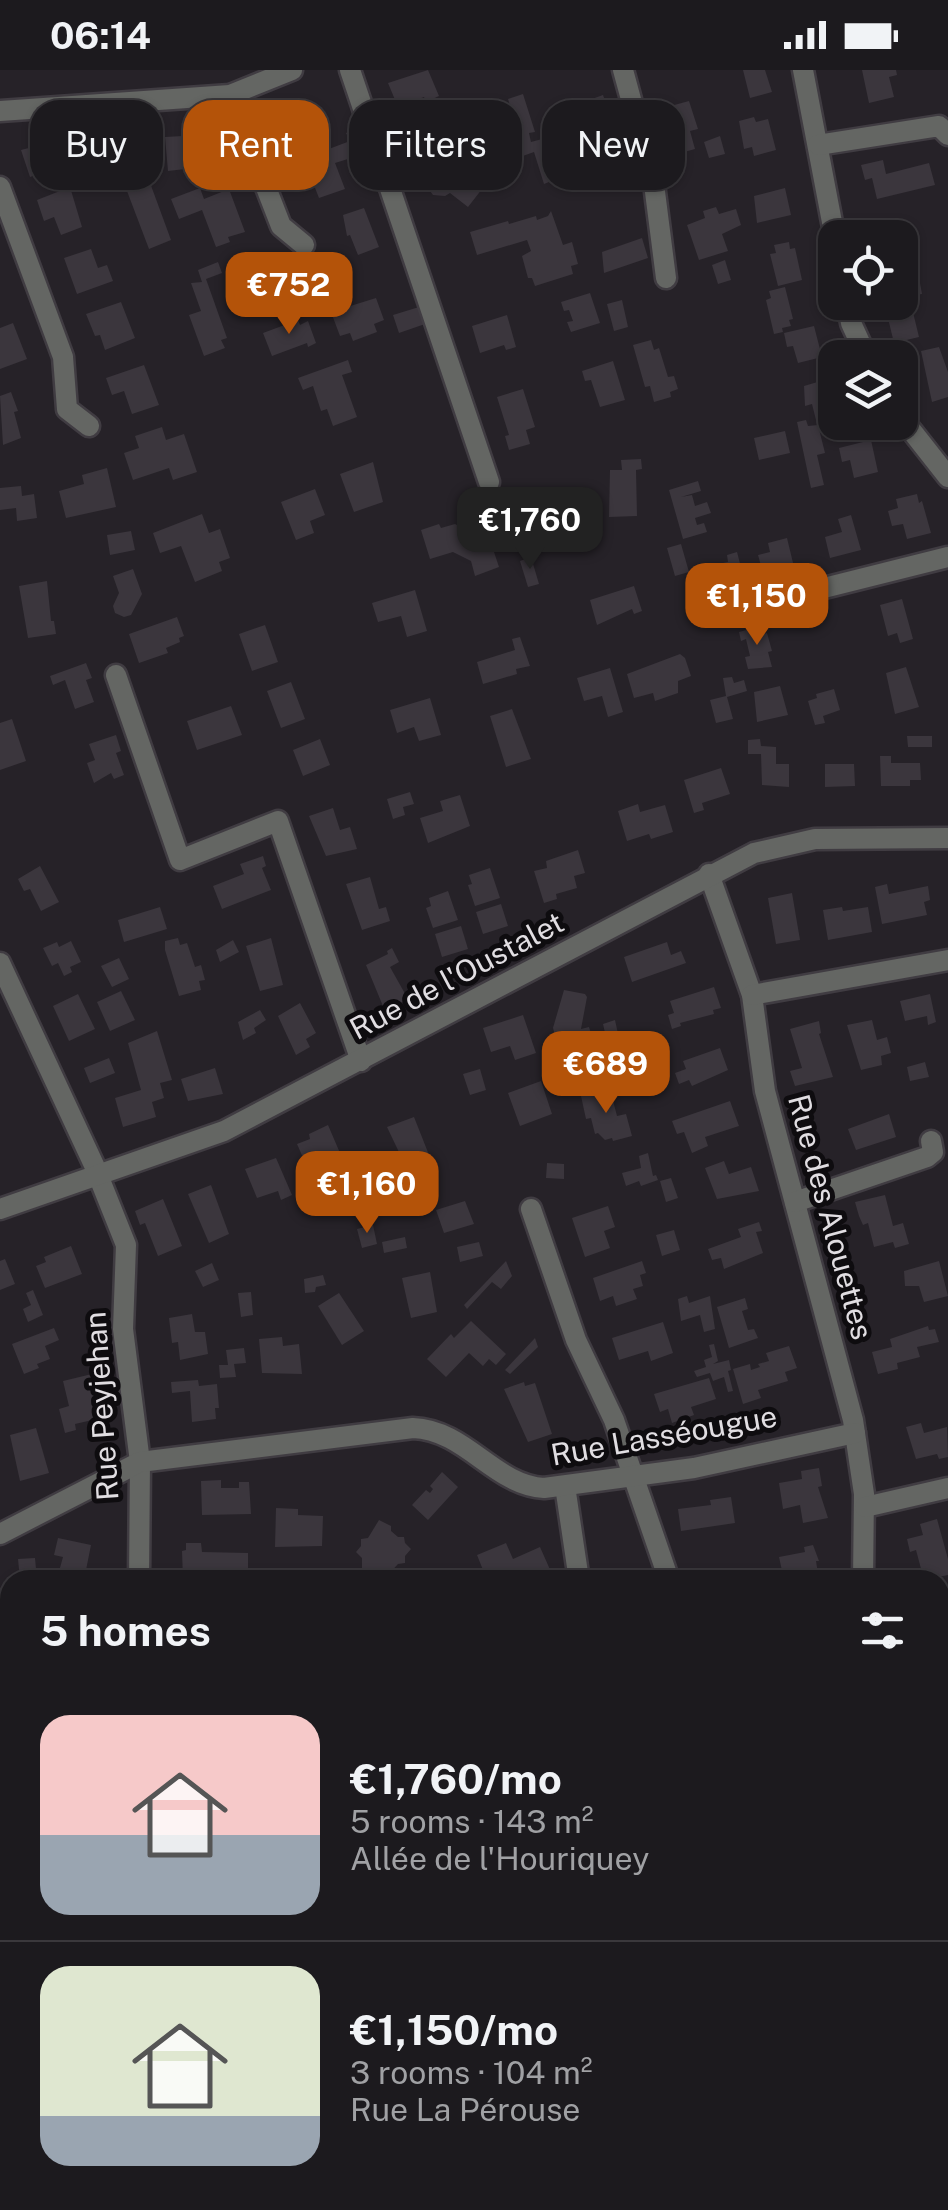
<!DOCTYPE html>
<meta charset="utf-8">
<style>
:root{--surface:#1c1a1e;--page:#252327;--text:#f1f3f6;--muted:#a0a1a4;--line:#3a383c;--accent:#b45309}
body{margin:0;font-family:"Public Sans",sans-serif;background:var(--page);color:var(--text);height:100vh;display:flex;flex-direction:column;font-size:38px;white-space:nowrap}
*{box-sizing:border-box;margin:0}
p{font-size:32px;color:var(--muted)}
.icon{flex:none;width:55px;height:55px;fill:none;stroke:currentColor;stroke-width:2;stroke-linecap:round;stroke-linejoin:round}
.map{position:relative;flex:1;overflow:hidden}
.details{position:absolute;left:0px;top:1500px;width:950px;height:640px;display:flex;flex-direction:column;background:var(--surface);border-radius:30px 30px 0 0;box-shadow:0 2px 8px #0004,0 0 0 2px var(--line)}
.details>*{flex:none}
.top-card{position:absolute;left:30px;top:30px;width:890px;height:90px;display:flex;gap:20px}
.controls{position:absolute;left:818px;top:150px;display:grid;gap:20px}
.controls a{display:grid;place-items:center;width:100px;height:100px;border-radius:20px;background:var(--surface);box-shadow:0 2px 8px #0004,0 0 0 2px var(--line);font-size:50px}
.price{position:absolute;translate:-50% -85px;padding:0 22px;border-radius:20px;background:var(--accent);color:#fff;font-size:32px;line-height:65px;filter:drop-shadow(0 2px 5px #0008)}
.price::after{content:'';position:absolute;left:50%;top:60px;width:30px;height:22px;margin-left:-15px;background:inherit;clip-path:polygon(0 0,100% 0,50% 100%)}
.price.on{background:#222;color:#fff}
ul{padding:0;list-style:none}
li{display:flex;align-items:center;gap:30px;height:250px;padding:0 40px}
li+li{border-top:2px solid var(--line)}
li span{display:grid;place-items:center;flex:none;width:280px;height:200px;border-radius:30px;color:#555}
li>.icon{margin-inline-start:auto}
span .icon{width:120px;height:120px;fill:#fffc;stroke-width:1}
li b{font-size:42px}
h2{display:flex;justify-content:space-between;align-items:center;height:120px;padding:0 40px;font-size:42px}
.pill{padding:0 35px;border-radius:30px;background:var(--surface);box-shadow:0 2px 8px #0004,0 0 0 2px var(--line);font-size:35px;line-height:90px}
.pill.on{background:var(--accent);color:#fff}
.status{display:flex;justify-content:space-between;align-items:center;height:70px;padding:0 50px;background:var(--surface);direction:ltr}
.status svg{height:28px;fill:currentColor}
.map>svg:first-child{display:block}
</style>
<div class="status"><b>06:14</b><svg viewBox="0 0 49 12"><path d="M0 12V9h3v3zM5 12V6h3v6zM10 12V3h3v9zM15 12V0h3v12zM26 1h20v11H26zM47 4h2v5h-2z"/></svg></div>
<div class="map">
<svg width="948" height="2140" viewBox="0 0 948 2140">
<rect width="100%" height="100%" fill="#262228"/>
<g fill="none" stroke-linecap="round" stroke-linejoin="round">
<!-- stream -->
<polyline stroke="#56445d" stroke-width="6" points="940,1969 948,1964"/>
</g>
<!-- building -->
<g fill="#3b363d">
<polygon points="428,0 439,26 426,32 424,27 398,37 388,13"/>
<polygon points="743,0 765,0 772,22 750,28"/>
<polygon points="862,0 896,0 897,5 889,7 894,27 869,33"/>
<polygon points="523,24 535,62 529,63 531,72 542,69 554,110 544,114 534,82 520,87 522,95 502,102 492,65 517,58 508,29"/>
<polygon points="603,25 619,72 622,71 627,85 599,95 592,74 594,73 578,34"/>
<polygon points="689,31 698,59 690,61 695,79 677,84 664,52 659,53 656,40"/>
<polygon points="463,37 473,60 463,63 449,61 442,46"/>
<polygon points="315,40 321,56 284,70 277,49 291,44 292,49"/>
<polygon points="754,47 756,52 768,49 776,80 754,86 752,77 744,79 739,51"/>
<polygon points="356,59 364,84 335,93 345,119 319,128 310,105 295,111 289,94 350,71 346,63"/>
<polygon points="218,64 230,95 211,103 205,87 184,89 185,99 168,101 165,67"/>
<polygon points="720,66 725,84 709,88 704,72"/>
<polygon points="60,70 68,94 30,107 21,80"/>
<polygon points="99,79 110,113 92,118 83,84"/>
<polygon points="423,83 451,87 449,98 459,101 482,119 468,137 450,123 445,126 433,125 428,118 431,96 421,95"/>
<polygon points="883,90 886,104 929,93 935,115 877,129 872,108 865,110 861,95"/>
<polygon points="142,91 171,170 149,179 119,100"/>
<polygon points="70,117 82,157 61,165 54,147 44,151 37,130"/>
<polygon points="200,118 204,129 229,119 245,162 228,167 230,172 216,177 202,140 179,149 171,129"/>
<polygon points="785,118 791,145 757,153 754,126"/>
<polygon points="716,137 719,144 736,139 741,155 722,164 728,181 699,190 687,155 705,148 703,141"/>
<polygon points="364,138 379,177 358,185 350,165 347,166 343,145"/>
<polygon points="551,141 563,175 572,172 578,194 571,196 573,204 535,216 532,208 528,208 522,186 531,181 527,170 477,185 470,162 508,151 509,154 536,146 537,150 548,146"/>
<polygon points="889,152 894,168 871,168 869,157"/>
<polygon points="642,168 648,188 604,203 602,182"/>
<polygon points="789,172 790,179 795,178 802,210 778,216 770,184 776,183 774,175"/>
<polygon points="91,179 98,198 107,195 113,211 77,224 64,188"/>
<polygon points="251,189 254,197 260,195 272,228 251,236 236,194"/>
<polygon points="725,190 731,210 718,214 712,195"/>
<polygon points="218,192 222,203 206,209 227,268 221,270 225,278 204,286 189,245 201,241 191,213 202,212 198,200"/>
<polygon points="920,213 922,224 909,226 919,267 894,273 884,232 900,232 900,218"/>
<polygon points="785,217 793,249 789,250 791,256 782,258 783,262 774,264 766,230 771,228 769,221"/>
<polygon points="590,223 600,253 571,262 567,252 573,251 569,240 564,241 561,232"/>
<polygon points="376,228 384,250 374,254 377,262 353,271 350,263 340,266 331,242"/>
<polygon points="622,230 628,257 614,261 607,234"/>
<polygon points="121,232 135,268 105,280 100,265 95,266 86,244"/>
<polygon points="419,237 425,254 399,263 393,245"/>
<polygon points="507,245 516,277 506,280 504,275 480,283 472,256"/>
<polygon points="298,250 300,255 308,251 316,273 308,277 307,273 272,286 263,263"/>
<polygon points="13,253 27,289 0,299 0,258"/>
<polygon points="814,256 822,287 798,293 793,276 787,277 784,263"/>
<polygon points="651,270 654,280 659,278 668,307 674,306 678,319 670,322 671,327 654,332 650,316 645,317 633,275"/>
<polygon points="939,277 948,302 948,327 932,332 921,281"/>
<polygon points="348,290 352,302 342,305 357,347 333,356 327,339 321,341 313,316 303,320 298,308"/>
<polygon points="613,291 625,330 600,337 591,310 585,311 582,301"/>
<polygon points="144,295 159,335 132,344 124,321 112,325 106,308"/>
<polygon points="831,308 835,350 817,354 812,334 805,336 804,316"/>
<polygon points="523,319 535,357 526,360 530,374 509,380 505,366 509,365 497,327"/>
<polygon points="11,322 18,341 14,342 21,368 3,375 0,326"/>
<polygon points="806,350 808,356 818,355 825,383 817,385 824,415 811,418 797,352"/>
<polygon points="162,357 166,370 184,364 197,402 173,410 169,398 133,410 124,383 139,378 135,366"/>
<polygon points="785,361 790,383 759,390 754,368"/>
<polygon points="871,370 878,402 854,408 850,390 842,392 839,378"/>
<polygon points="641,389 642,399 636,400 637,446 609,447 610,400 622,400 621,390"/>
<polygon points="373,392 383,432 354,442 340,404"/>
<polygon points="107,398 116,437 66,448 59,421 84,414 82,405"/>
<polygon points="698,411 701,421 681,427 692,425 695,436 707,432 711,443 695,448 697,455 704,453 707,462 683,469 669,420"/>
<polygon points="21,416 22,426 34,424 37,448 17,451 16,438 0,440 0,418"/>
<polygon points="315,419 325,445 310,451 314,463 296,470 281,432"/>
<polygon points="917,424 919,433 922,431 931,463 907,469 903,454 892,456 888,441 898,438 896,429"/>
<polygon points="565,427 573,453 525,468 519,448 539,445 536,437"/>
<polygon points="202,444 209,463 220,459 230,488 219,492 222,501 195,512 181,476 160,483 153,463"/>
<polygon points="851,445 861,480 830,488 825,467 842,462 838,449"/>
<polygon points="439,454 441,458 455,454 491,473 499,497 475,506 471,491 453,482 430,489 421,460"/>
<polygon points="131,461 135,480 110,485 107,465"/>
<polygon points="787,468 794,497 763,503 758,485 770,482 768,473"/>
<polygon points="681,474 689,502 675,506 667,478"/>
<polygon points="737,482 743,505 732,508 734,513 714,518 708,496 728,492 727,485"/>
<polygon points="531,487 539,514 528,517 520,491"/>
<polygon points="133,499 142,524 131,545 124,547 115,543 113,536 119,523 113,506"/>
<polygon points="47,511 51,551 54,551 56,564 28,568 19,516"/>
<polygon points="634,516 642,541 634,544 632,539 597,555 590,530"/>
<polygon points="415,520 427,561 407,567 401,546 378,552 372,533"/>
<polygon points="902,529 913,569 900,573 897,563 888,566 880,535"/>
<polygon points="177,547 184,566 179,568 180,572 166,578 168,583 139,593 129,564"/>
<polygon points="265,555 278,592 252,601 239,564"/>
<polygon points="761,556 763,564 767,563 772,581 768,582 772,597 748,599 745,587 750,586 746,569 741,571 739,562"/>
<polygon points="520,567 530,596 516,599 517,604 483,614 477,592 515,580 512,569"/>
<polygon points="680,584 685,588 691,606 678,611 678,623 655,631 653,623 634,628 627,604"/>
<polygon points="86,593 92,608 86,610 94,632 75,639 65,610 53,615 50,606"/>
<polygon points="906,597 919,637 895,644 886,603"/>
<polygon points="610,598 623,642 608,647 602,626 584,631 577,608"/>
<polygon points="732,607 734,613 744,610 747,621 727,627 733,649 716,653 710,630 726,626 723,608"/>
<polygon points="291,612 305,649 281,658 267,621"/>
<polygon points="780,616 788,645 757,652 754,622"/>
<polygon points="834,619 840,640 823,646 825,653 815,655 808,631 817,628 816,624"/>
<polygon points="430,628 441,665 419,671 414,657 397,663 390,640"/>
<polygon points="231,636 242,665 197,680 187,651"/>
<polygon points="512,639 531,689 506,697 490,646"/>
<polygon points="12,649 26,691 0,700 0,653"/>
<polygon points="116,665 121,681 116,683 124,705 114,709 111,703 94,713 87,693 95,690 89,674"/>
<polygon points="907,666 932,666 932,677 908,677"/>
<polygon points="320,669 330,695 303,706 293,680"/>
<polygon points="760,669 761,676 776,677 776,694 789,694 789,717 762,715 761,684 748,684 748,670"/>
<polygon points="880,686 891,686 891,693 920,693 921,710 910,710 910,716 881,716"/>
<polygon points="825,694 854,694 855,716 825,717"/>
<polygon points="721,698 730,724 702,733 704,740 694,743 684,710"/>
<polygon points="410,722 414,734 403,737 405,745 393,749 387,729"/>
<polygon points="460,725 470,756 428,773 420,748 443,741 440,731"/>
<polygon points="638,734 640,742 665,735 673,762 651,769 649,764 627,771 618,741"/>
<polygon points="333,738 340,760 350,757 357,779 326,786 309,746"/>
<polygon points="578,780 585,803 574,806 577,818 556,824 557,829 544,833 534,801 547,798 546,791"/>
<polygon points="263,786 266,796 262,798 271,820 222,839 213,816 244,804 240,794"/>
<polygon points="40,796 59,832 41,841 30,819 24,821 18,809"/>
<polygon points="490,798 500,828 475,836 468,815 472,814 469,805"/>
<polygon points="370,807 379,839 386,837 390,851 362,860 346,814"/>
<polygon points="887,814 889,824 928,816 930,830 924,832 927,845 882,854 875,817"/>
<polygon points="448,821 458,850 433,858 426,838 431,836 429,828"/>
<polygon points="792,823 800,870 776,874 768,828"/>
<polygon points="501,834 508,856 483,864 476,842"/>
<polygon points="160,837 167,859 124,872 118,850"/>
<polygon points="842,837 843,841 868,837 872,862 828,870 823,840"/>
<polygon points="461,856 468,879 442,887 435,864"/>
<polygon points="178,868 180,875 187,873 195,897 201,895 205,910 199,911 201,920 179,926 165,880 165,871"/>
<polygon points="271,868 283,915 260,921 246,876"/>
<polygon points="233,870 239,882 220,892 216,880"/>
<polygon points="71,871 81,892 70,897 72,902 64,906 58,893 52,896 43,878 57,872 59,877"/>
<polygon points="667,872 671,885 681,881 686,893 632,912 624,887"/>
<polygon points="392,878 399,892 390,897 408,929 385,941 366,895 388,884 387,881"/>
<polygon points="119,888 129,909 112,917 101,896"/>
<polygon points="714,917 721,938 713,940 714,944 680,953 681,956 672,959 668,945 674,943 670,931"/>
<polygon points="564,920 585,924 587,927 581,959 589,957 592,967 584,969 585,974 559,980 553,958"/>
<polygon points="121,921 135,950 110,961 97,932"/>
<polygon points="78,924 95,959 69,971 53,936"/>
<polygon points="930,924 936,952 928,955 927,946 905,951 900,931"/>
<polygon points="300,933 316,963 306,969 310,977 296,985 278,946"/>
<polygon points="260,940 266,950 254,958 256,963 243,970 238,952"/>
<polygon points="523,945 536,983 515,990 510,976 491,982 483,958"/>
<polygon points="615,950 620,973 608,976 603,954"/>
<polygon points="872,950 877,970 887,967 891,983 881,986 882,995 861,1000 847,955"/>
<polygon points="819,951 821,963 819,964 833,1007 795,1016 790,1001 802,998 790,959"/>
<polygon points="157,961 172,1010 160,1013 164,1028 152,1032 156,1047 123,1057 115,1028 141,1020 128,973"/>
<polygon points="720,978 728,1000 692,1016 689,1010 679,1014 675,1003 686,999 683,991"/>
<polygon points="109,988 115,1003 90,1013 84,998"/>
<polygon points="925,992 929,1007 910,1011 907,997"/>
<polygon points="215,998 223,1024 188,1031 181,1009"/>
<polygon points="480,999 486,1020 470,1025 463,1004"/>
<polygon points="541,1011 552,1044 520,1056 508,1023"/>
<polygon points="610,1019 617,1046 626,1044 632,1066 613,1071 612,1068 605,1070 598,1063 595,1064 591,1048 586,1049 581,1026"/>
<polygon points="730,1031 739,1056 705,1067 708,1076 692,1083 684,1062 677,1064 672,1051"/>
<polygon points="889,1044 896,1067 856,1080 848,1059"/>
<polygon points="414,1047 431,1090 407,1099 387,1057"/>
<polygon points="328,1055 349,1104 338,1108 334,1099 312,1108 297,1074 310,1069 309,1064"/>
<polygon points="648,1083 653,1106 656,1105 658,1110 641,1116 639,1111 626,1116 622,1103 641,1098 639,1086"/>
<polygon points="276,1088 292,1125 281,1130 278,1121 257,1128 245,1099"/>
<polygon points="724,1091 729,1104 751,1097 759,1121 717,1129 705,1098"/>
<polygon points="547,1093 564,1094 564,1109 546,1108"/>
<polygon points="671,1108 678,1128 666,1132 660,1111"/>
<polygon points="211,1115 229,1164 209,1173 188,1124"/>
<polygon points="885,1125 893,1156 903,1153 909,1174 895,1178 893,1172 874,1177 868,1153 863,1155 859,1146 855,1132"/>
<polygon points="163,1129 182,1176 158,1186 145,1153 140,1155 135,1141"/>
<polygon points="465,1131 474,1154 444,1163 436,1140"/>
<polygon points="608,1136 615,1157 604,1161 610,1178 585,1187 572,1148"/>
<polygon points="759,1152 762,1161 756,1162 763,1183 724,1199 721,1188 712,1190 708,1179 741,1167 738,1159"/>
<polygon points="373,1155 377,1174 362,1178 357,1159"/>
<polygon points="674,1160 680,1180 662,1186 656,1165"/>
<polygon points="405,1167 407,1178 384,1183 382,1172"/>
<polygon points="479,1172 483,1186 460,1192 457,1177"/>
<polygon points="71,1176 82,1204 45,1218 36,1196 46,1192 44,1187"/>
<polygon points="5,1189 15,1214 0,1220 0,1191"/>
<polygon points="506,1191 512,1206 501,1219 492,1212 467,1239 464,1235"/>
<polygon points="642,1191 646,1203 640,1205 643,1216 633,1219 637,1229 616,1236 613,1226 600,1231 593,1208"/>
<polygon points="939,1191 948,1226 924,1232 919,1216 905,1216 904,1201"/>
<polygon points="212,1193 219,1210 203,1217 195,1201"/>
<polygon points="430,1202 437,1242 411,1248 402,1208"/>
<polygon points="323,1205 326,1215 316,1217 315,1222 305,1223 304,1209"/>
<polygon points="33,1220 43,1245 28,1252 23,1239 31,1235 26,1223"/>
<polygon points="251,1222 253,1245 241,1247 238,1223"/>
<polygon points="339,1223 364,1261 342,1275 318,1236"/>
<polygon points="687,1226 689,1233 710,1226 715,1259 704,1262 700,1245 681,1251 678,1229"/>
<polygon points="745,1228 748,1239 742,1241 748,1260 754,1259 758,1268 729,1278 717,1237"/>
<polygon points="192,1244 195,1262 205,1262 208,1284 180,1290 178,1272 172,1273 169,1248"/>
<polygon points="471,1251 506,1284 496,1295 489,1289 483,1296 469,1283 446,1307 427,1289 451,1264 454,1268"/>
<polygon points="663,1252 673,1283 651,1291 648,1281 619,1290 612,1268"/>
<polygon points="928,1256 929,1260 935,1259 939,1272 917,1277 920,1287 897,1293 898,1299 878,1304 872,1282 892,1277 890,1269"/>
<polygon points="54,1258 59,1270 45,1276 50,1289 37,1294 39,1298 24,1304 12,1274"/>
<polygon points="282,1267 283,1276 299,1274 302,1304 262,1303 259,1269"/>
<polygon points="535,1268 538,1277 510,1304 505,1300"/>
<polygon points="714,1274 718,1291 713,1294 729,1290 731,1300 728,1301 733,1321 728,1322 724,1307 713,1311 710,1303 697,1307 694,1301 706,1297 704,1290 712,1287 709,1275"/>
<polygon points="789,1276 797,1298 785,1302 788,1311 758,1320 761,1328 743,1334 733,1299 750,1294 751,1300 760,1297 758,1294 769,1291 766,1283"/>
<polygon points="244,1278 246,1293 234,1294 236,1307 220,1308 219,1295 228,1295 226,1280"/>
<polygon points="92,1304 101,1348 75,1354 76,1360 65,1363 59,1339 69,1336 63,1311"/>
<polygon points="709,1308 716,1329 691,1337 694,1345 672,1353 668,1339 660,1342 654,1324"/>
<polygon points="198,1310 199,1316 217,1314 219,1338 215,1338 216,1349 192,1352 190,1321 172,1323 171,1312"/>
<polygon points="524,1312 525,1316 535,1313 552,1364 528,1372 504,1319"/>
<polygon points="921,1353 924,1363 947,1357 948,1387 939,1389 937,1384 916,1389 906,1357"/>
<polygon points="36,1358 49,1403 20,1411 10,1365"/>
<polygon points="819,1398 822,1416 818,1417 828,1448 803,1453 800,1435 783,1439 779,1413 802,1409 801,1401"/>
<polygon points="442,1402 458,1417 428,1450 412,1435 426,1420 430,1423 433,1419 430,1416"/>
<polygon points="221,1410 221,1418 239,1418 239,1412 249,1412 251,1444 202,1445 201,1411"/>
<polygon points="731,1427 735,1453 681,1461 678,1439 711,1435 710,1430"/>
<polygon points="276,1438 298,1439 298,1445 323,1446 322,1476 275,1477"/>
<polygon points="937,1449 948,1489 948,1505 924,1510 916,1480 910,1482 907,1469 923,1465 920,1454"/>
<polygon points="379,1450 391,1456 391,1461 398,1467 404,1467 405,1473 411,1479 405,1486 405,1493 398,1494 385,1508 376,1500 369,1508 362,1502 362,1488 356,1482 361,1476 361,1469 368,1468"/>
<polygon points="58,1468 91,1475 84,1510 58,1505 63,1487 54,1485"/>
<polygon points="186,1473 201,1473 202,1482 248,1483 248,1499 237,1499 237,1505 248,1504 248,1510 225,1510 225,1506 183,1510 182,1481 186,1480"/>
<polygon points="506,1473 513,1489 540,1477 552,1504 540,1510 528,1510 524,1501 512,1510 487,1510 477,1485"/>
<polygon points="813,1475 819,1491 816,1491 819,1510 784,1510 779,1487 805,1482 804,1477"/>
<polygon points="35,1488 37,1510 20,1510 18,1489"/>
<polygon points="0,1518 10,1522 10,1550 0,1551"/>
<polygon points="1,1662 10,1662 10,1706 0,1706"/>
<polygon points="275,2130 306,2130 308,2140 283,2140 281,2134 276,2135"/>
<polygon points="739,2130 779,2130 783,2140 739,2140 736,2131"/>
</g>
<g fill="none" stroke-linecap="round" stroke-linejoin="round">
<!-- minor casing -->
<g stroke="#403c42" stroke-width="25">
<g id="minor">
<polyline points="350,0 489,412"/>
<polyline points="623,0 654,114 666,208"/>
<polyline points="803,0 835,168"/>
<polyline points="230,25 281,156 304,175"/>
<polyline points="0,41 230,25 292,0"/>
<polyline points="818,75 939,56 948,65"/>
<polyline points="0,117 63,287 67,339 89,356"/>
<polyline points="847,232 851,253 867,288"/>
<polyline points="900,346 948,407"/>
<polyline points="716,545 948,487"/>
<polyline points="116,605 180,790 278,751 361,991"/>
<polyline points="709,804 752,925 765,1021 853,1350 864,1424 863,1510"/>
<polyline points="0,893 94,1095 126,1175 123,1259 140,1392 139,1510"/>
<polyline points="752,925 948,890"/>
<polyline points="795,1132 927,1087 933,1082 931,1071"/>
<polyline points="0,1139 224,1061 754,783 815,769 948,768"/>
<polyline points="531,1139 576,1270 614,1350 669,1510"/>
<polyline points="565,1416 579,1510"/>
<polyline points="865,1437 948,1418"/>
<path d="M0,1464L140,1392L413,1358C466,1360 494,1415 544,1418L694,1398L855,1363"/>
<polyline points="940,1630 948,1625"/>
<polyline points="0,1749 10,1750"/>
<polyline points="0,1990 10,1985"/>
<polyline points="940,2092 948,2088"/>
<polyline points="232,2130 234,2140"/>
<polyline points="859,2140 876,2130"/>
</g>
</g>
<!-- minor -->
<use href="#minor" stroke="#646663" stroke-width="20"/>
</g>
<g text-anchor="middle" stroke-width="10" stroke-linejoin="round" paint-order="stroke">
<!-- street labels -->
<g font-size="30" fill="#e1dee2" stroke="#0e0c0f">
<text transform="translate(457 906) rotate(-28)" y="10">Rue de l'Oustalet</text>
<text transform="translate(830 1147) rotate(75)" y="10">Rue des Alouettes</text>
<text transform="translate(102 1336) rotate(-94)" y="10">Rue Peyjehan</text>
<text transform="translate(664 1366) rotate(-10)" y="10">Rue Lasséougue</text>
</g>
</g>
</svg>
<div class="controls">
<a><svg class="icon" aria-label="locate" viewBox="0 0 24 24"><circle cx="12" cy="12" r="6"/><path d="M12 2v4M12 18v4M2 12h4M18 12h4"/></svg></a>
<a><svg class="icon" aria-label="layers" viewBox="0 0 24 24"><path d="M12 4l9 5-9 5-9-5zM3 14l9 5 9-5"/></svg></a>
</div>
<b class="price" style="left:289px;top:267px">€752</b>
<b class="price on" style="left:530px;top:502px">€1,760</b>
<b class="price" style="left:757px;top:578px">€1,150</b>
<b class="price" style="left:606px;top:1046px">€689</b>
<b class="price" style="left:367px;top:1166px">€1,160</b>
<div class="top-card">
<a class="pill">Buy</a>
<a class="pill on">Rent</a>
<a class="pill">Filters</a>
<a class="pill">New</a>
</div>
<section class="details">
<h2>5 homes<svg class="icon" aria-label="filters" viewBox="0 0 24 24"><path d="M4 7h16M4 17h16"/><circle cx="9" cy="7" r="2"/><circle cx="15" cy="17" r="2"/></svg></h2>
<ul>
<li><span style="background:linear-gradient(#f6c9c9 60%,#9aa5b1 0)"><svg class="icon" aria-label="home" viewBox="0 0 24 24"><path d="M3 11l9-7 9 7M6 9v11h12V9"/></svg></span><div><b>€1,760/mo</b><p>5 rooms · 143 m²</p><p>Allée de l'Houriquey</p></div></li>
<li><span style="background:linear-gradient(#dfe7d0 75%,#9aa5b1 0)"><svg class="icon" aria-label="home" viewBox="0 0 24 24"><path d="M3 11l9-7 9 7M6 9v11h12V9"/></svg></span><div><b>€1,150/mo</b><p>3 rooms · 104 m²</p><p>Rue La Pérouse</p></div></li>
</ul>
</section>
</div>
